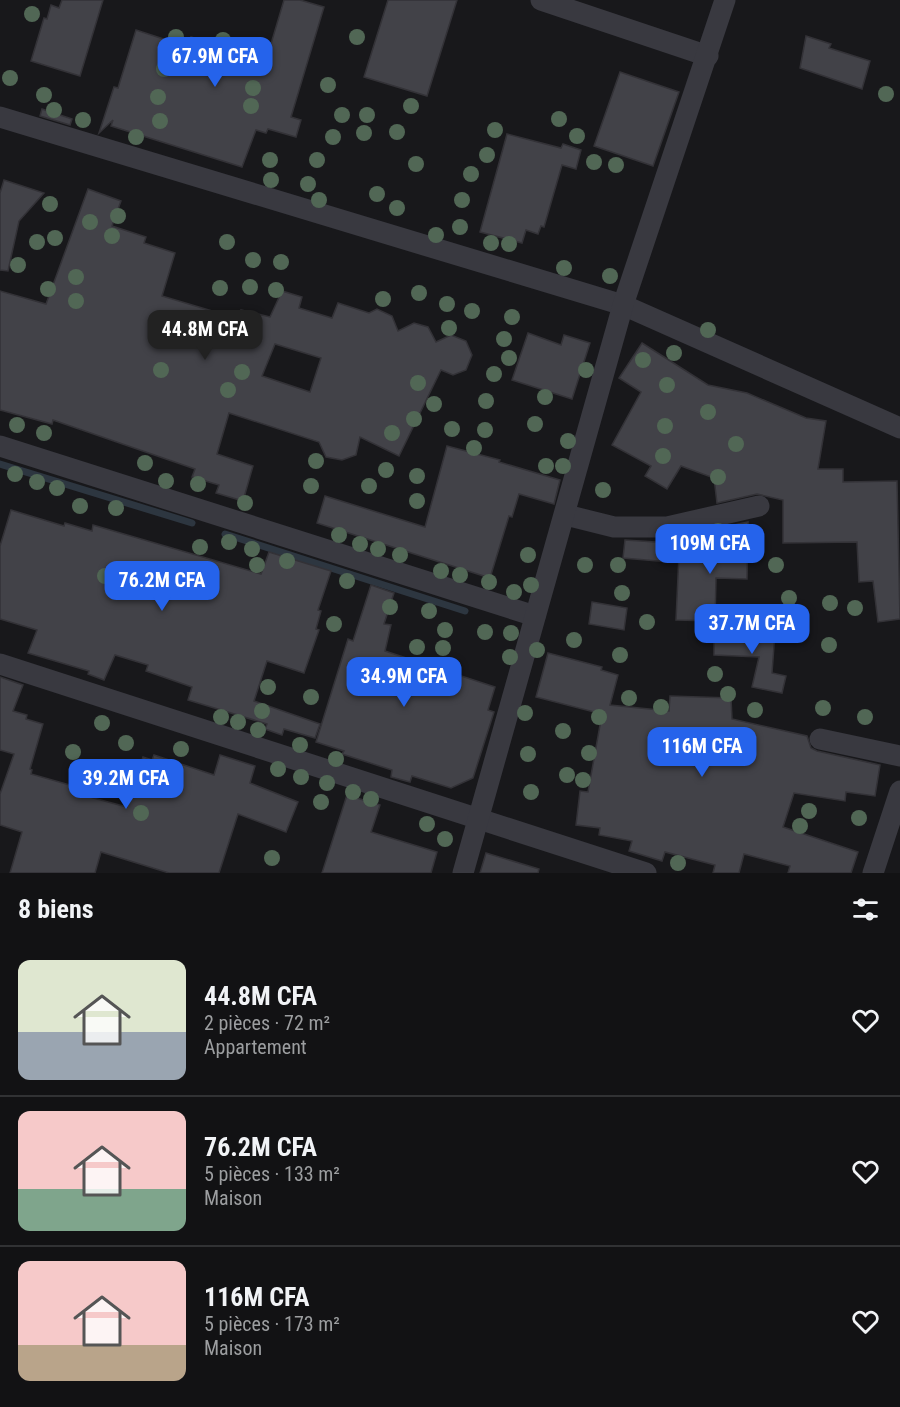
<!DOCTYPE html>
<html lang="fr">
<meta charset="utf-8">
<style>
:root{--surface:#121214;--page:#1b1b1d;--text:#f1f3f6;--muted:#9c9ea0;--line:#313234;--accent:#2563eb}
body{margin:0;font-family:"Roboto Condensed",sans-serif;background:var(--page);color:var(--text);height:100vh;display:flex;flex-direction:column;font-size:22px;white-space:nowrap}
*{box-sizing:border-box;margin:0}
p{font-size:20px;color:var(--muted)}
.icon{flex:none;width:33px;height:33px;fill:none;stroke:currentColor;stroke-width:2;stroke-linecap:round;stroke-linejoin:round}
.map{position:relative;height:873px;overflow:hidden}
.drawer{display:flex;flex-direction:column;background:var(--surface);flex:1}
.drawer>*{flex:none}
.price{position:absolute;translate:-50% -51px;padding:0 14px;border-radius:12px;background:var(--accent);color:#fff;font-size:20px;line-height:39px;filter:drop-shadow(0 2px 3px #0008)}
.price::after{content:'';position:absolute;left:50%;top:36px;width:18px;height:14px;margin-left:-9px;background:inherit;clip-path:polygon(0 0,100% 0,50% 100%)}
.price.on{background:#222;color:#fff}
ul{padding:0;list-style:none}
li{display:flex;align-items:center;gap:18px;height:150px;padding:0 18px}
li+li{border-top:2px solid var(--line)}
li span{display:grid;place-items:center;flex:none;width:168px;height:120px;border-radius:12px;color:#555}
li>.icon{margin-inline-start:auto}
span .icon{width:72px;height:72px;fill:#fffc;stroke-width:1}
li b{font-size:26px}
h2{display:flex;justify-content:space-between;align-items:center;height:72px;padding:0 18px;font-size:26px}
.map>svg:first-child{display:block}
</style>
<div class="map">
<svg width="900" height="873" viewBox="0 0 900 873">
<rect width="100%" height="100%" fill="#18181b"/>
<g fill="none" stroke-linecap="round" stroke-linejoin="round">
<!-- stream -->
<g stroke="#2d3640" stroke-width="7">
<polyline points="0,464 192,523"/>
<polyline points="225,534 465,611"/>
</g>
</g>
<!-- building -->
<g fill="#424248" stroke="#333237" stroke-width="1.5" fill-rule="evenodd">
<polygon points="62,0 103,0 80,76 31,61 44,18 47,19 51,5 59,8"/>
<polygon points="284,0 300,0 324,7 291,117 301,120 296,137 268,129 266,133 256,130 242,167 111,126 113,120 99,133 114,87 118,88 136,30 188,47 191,37 255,56 256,51 268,54"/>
<polygon points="388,0 457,0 427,96 364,77"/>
<polygon points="806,36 831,44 829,48 870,61 862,89 800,68"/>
<polygon points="620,72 679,92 653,166 594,146"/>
<polygon points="42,109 72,119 70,125 40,116"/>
<polygon points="507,134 561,148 563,144 581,150 576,169 562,165 544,227 541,226 538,234 526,230 522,243 480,232"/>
<polygon points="4,180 44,193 19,221 8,271 0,270 0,193"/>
<path d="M88,189L121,201L112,226L146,237L144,243L175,253L162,296L239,319L241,310L270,317L282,291L302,297L299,308L332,318L338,303L369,313L377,309L392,316L398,331L414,323L428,327L436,342L451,335L466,341L472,355L466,370L453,375L441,370L399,456L360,437L356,455L342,460L326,457L319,442L229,413L217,454L253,466L243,501L216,493L219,485L192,477L195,469L53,420L52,424L0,410V291L46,304ZM275,344L321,358L310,392L262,376Z"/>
<polygon points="528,333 561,345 564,335 590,343 572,399 512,380"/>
<polygon points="642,343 708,385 747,393 806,418 826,421 818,469 843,469 843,482 897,481 900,619 878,622 873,581 859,582 857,542 783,543 783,500 757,494 717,503 714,478 681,466 667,489 645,476 651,466 612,445 641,392 619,378"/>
<polygon points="447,446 500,460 499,462 560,480 554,504 519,494 512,517 509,516 490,578 317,523 325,496 425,527"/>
<polygon points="11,510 64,526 65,523 92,531 93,525 261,574 269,552 331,571 318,610 321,611 316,629 319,630 304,673 267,661 254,701 320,724 315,738 284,729 282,735 265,729 267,724 188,700 192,687 146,671 148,665 115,655 104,680 88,674 89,671 28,653 37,630 0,619 0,546"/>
<polygon points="748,522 747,579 716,578 715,621 676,620 679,554 723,555 724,527"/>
<polygon points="625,540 671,543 669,562 623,558"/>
<polygon points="371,585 394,593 384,624 391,625 385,651 495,687 488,710 494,712 473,778 451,788 412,776 410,782 391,777 392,770 342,754 344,751 316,742 348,639 353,641"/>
<polygon points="592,602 627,608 624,630 589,624"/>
<polygon points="714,630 775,632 772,673 786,676 782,693 752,687 759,657 714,655"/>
<polygon points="548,653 602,667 601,670 618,675 610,705 669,711 670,696 731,698 732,719 807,736 811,748 817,751 880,765 875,796 846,792 845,801 794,793 783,827 858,852 851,873 788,873 790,866 744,854 739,873 713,873 715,865 665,852 662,861 629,851 632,841 599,835 600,828 576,825 580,791 588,792 602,714 536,697"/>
<polygon points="0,677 23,685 13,711 27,715 26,719 43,724 30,769 32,770 31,774 84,789 82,795 127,807 143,757 152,760 154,755 214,775 220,755 255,766 250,783 298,802 286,832 238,814 219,873 169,873 101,852 95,873 10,873 22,832 0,825 0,794 14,754 0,750"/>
<polygon points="347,795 380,805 371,832 437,852 431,873 322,873"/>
<polygon points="486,853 539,869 538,873 480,873"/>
</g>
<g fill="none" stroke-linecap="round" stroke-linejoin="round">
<!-- street -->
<g stroke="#393940" stroke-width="21">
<polyline points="541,0 708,56"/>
<polyline points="0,117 623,305 900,428"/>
<polyline points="0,446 535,616"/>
<polyline points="566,515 614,527 667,527 759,506"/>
<polyline points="0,664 646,873"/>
<polyline points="820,739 900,756"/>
<polyline points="463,873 623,305 725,0"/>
<polyline points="873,873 900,791"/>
</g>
</g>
<!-- trees -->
<g fill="#516755">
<circle cx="32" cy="14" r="8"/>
<circle cx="176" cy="37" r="8"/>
<circle cx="357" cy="37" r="8"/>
<circle cx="223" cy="40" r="8"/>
<circle cx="263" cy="54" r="8"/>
<circle cx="186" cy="60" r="8"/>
<circle cx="164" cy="69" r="8"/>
<circle cx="10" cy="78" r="8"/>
<circle cx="328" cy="85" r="8"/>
<circle cx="253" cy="88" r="8"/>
<circle cx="886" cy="94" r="8"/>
<circle cx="44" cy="95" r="8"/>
<circle cx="158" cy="97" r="8"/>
<circle cx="251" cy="106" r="8"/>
<circle cx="411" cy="106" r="8"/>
<circle cx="54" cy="110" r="8"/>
<circle cx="342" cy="115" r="8"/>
<circle cx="367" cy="115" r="8"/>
<circle cx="559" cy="119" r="8"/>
<circle cx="83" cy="120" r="8"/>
<circle cx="160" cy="121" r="8"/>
<circle cx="495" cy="130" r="8"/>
<circle cx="397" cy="132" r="8"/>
<circle cx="364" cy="133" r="8"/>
<circle cx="577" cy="136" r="8"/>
<circle cx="136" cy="137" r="8"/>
<circle cx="333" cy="137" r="8"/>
<circle cx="487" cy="155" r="8"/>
<circle cx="270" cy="160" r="8"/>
<circle cx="317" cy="160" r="8"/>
<circle cx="594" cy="162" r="8"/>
<circle cx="416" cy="164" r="8"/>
<circle cx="616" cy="165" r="8"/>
<circle cx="471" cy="174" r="8"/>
<circle cx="271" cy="180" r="8"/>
<circle cx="308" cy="184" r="8"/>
<circle cx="377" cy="194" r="8"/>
<circle cx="319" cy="200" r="8"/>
<circle cx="462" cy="200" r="8"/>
<circle cx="50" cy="204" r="8"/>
<circle cx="397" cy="208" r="8"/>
<circle cx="118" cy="216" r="8"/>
<circle cx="90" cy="222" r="8"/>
<circle cx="460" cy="227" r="8"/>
<circle cx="436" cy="235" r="8"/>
<circle cx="112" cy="236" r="8"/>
<circle cx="55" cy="238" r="8"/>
<circle cx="37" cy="242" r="8"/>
<circle cx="227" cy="242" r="8"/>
<circle cx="491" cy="243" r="8"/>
<circle cx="509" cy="244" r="8"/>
<circle cx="253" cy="260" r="8"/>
<circle cx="281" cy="262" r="8"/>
<circle cx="18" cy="265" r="8"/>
<circle cx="564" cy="268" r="8"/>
<circle cx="610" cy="276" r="8"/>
<circle cx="76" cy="277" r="8"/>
<circle cx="250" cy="287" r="8"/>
<circle cx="220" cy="288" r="8"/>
<circle cx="48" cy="289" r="8"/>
<circle cx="276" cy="290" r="8"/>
<circle cx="419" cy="293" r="8"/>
<circle cx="383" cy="299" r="8"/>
<circle cx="76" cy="301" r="8"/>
<circle cx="447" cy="304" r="8"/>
<circle cx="472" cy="311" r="8"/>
<circle cx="512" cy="317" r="8"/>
<circle cx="449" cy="328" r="8"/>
<circle cx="708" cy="330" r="8"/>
<circle cx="504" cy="339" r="8"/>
<circle cx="674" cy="353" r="8"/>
<circle cx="509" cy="358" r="8"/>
<circle cx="643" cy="360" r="8"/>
<circle cx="161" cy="370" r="8"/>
<circle cx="586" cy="370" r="8"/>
<circle cx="242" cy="372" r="8"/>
<circle cx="494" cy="374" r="8"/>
<circle cx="418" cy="383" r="8"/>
<circle cx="667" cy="385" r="8"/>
<circle cx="228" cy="390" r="8"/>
<circle cx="545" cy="397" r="8"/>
<circle cx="486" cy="401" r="8"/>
<circle cx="434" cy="404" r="8"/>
<circle cx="708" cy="412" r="8"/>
<circle cx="414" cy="419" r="8"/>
<circle cx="535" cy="424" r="8"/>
<circle cx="17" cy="425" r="8"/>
<circle cx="665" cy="426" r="8"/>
<circle cx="452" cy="429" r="8"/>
<circle cx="485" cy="430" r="8"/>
<circle cx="44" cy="433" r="8"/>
<circle cx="392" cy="433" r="8"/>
<circle cx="568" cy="441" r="8"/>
<circle cx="736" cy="444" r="8"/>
<circle cx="474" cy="448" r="8"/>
<circle cx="663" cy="456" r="8"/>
<circle cx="316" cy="461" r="8"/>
<circle cx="145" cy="463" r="8"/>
<circle cx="546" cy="466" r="8"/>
<circle cx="563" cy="466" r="8"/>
<circle cx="386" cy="470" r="8"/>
<circle cx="15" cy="474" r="8"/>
<circle cx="417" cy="476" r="8"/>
<circle cx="718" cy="477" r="8"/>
<circle cx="166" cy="481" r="8"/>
<circle cx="37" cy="482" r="8"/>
<circle cx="198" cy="484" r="8"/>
<circle cx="311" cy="486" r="8"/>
<circle cx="369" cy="486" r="8"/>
<circle cx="57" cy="488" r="8"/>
<circle cx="603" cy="490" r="8"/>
<circle cx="417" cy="501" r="8"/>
<circle cx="245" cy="503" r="8"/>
<circle cx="80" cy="506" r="8"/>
<circle cx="116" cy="508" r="8"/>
<circle cx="718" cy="531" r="8"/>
<circle cx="339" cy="535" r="8"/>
<circle cx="229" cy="542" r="8"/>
<circle cx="748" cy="543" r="8"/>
<circle cx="360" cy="544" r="8"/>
<circle cx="200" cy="547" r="8"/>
<circle cx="252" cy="549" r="8"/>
<circle cx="378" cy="549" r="8"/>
<circle cx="400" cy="555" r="8"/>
<circle cx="528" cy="555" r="8"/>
<circle cx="287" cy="561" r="8"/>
<circle cx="257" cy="565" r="8"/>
<circle cx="585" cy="565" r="8"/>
<circle cx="618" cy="565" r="8"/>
<circle cx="776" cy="565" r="8"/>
<circle cx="441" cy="571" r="8"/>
<circle cx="460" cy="575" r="8"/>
<circle cx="105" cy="576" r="8"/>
<circle cx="347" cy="581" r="8"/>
<circle cx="489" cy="582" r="8"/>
<circle cx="531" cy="585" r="8"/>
<circle cx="514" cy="592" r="8"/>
<circle cx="622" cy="593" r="8"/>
<circle cx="789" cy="598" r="8"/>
<circle cx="830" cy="603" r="8"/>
<circle cx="390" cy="607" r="8"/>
<circle cx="855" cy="608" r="8"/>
<circle cx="429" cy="611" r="8"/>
<circle cx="647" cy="622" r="8"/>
<circle cx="334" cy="624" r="8"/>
<circle cx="445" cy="630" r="8"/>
<circle cx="485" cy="632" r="8"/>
<circle cx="511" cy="633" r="8"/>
<circle cx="574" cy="640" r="8"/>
<circle cx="829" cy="645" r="8"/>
<circle cx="417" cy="647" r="8"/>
<circle cx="443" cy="648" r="8"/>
<circle cx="537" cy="650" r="8"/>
<circle cx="620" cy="655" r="8"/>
<circle cx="510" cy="657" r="8"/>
<circle cx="715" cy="674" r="8"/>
<circle cx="268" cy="687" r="8"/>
<circle cx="728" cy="694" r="8"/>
<circle cx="311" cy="697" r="8"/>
<circle cx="629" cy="698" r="8"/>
<circle cx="661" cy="707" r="8"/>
<circle cx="823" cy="708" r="8"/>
<circle cx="755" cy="710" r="8"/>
<circle cx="262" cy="711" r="8"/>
<circle cx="525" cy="713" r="8"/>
<circle cx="221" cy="717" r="8"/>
<circle cx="599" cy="717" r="8"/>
<circle cx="865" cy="717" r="8"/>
<circle cx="238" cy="722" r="8"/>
<circle cx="102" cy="723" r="8"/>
<circle cx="258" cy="730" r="8"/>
<circle cx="563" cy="731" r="8"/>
<circle cx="126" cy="743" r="8"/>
<circle cx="300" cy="745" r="8"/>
<circle cx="181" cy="749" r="8"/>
<circle cx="73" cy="752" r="8"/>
<circle cx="589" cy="753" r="8"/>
<circle cx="528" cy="754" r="8"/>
<circle cx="336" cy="759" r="8"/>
<circle cx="278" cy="769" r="8"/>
<circle cx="567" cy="775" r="8"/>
<circle cx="301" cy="777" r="8"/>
<circle cx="583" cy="780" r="8"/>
<circle cx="327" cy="783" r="8"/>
<circle cx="111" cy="785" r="8"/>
<circle cx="353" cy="792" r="8"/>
<circle cx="531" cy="792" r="8"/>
<circle cx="371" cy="799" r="8"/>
<circle cx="321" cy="802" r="8"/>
<circle cx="809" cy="811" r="8"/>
<circle cx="141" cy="813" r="8"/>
<circle cx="859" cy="818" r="8"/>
<circle cx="427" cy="824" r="8"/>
<circle cx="800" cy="826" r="8"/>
<circle cx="445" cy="839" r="8"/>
<circle cx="272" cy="858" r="8"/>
<circle cx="678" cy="863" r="8"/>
</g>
</svg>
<b class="price" style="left:215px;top:88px">67.9M CFA</b>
<b class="price on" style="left:205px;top:361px">44.8M CFA</b>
<b class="price" style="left:710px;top:575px">109M CFA</b>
<b class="price" style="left:162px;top:612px">76.2M CFA</b>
<b class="price" style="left:752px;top:655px">37.7M CFA</b>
<b class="price" style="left:404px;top:708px">34.9M CFA</b>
<b class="price" style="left:702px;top:778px">116M CFA</b>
<b class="price" style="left:126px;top:810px">39.2M CFA</b>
</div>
<section class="drawer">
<h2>8 biens<svg class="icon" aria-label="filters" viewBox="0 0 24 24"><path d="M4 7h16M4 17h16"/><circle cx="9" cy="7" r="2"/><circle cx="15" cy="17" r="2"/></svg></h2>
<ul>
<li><span style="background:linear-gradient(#dfe7d0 60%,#9aa5b1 0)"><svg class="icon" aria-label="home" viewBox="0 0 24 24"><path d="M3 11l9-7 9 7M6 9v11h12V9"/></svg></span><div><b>44.8M CFA</b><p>2 pièces · 72 m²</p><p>Appartement</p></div><svg class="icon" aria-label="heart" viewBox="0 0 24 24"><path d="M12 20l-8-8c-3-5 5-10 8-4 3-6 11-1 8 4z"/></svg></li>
<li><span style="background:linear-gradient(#f6c9c9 65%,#7fa58c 0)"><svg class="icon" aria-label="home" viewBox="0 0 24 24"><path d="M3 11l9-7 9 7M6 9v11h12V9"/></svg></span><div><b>76.2M CFA</b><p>5 pièces · 133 m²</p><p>Maison</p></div><svg class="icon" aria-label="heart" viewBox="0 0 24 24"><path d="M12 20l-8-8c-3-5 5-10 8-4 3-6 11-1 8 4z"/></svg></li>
<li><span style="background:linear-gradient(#f6c9c9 70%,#b9a48a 0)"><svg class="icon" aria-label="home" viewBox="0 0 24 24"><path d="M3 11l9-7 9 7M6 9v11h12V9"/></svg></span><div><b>116M CFA</b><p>5 pièces · 173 m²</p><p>Maison</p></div><svg class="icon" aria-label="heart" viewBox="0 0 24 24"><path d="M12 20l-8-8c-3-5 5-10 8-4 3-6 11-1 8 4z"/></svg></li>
</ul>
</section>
